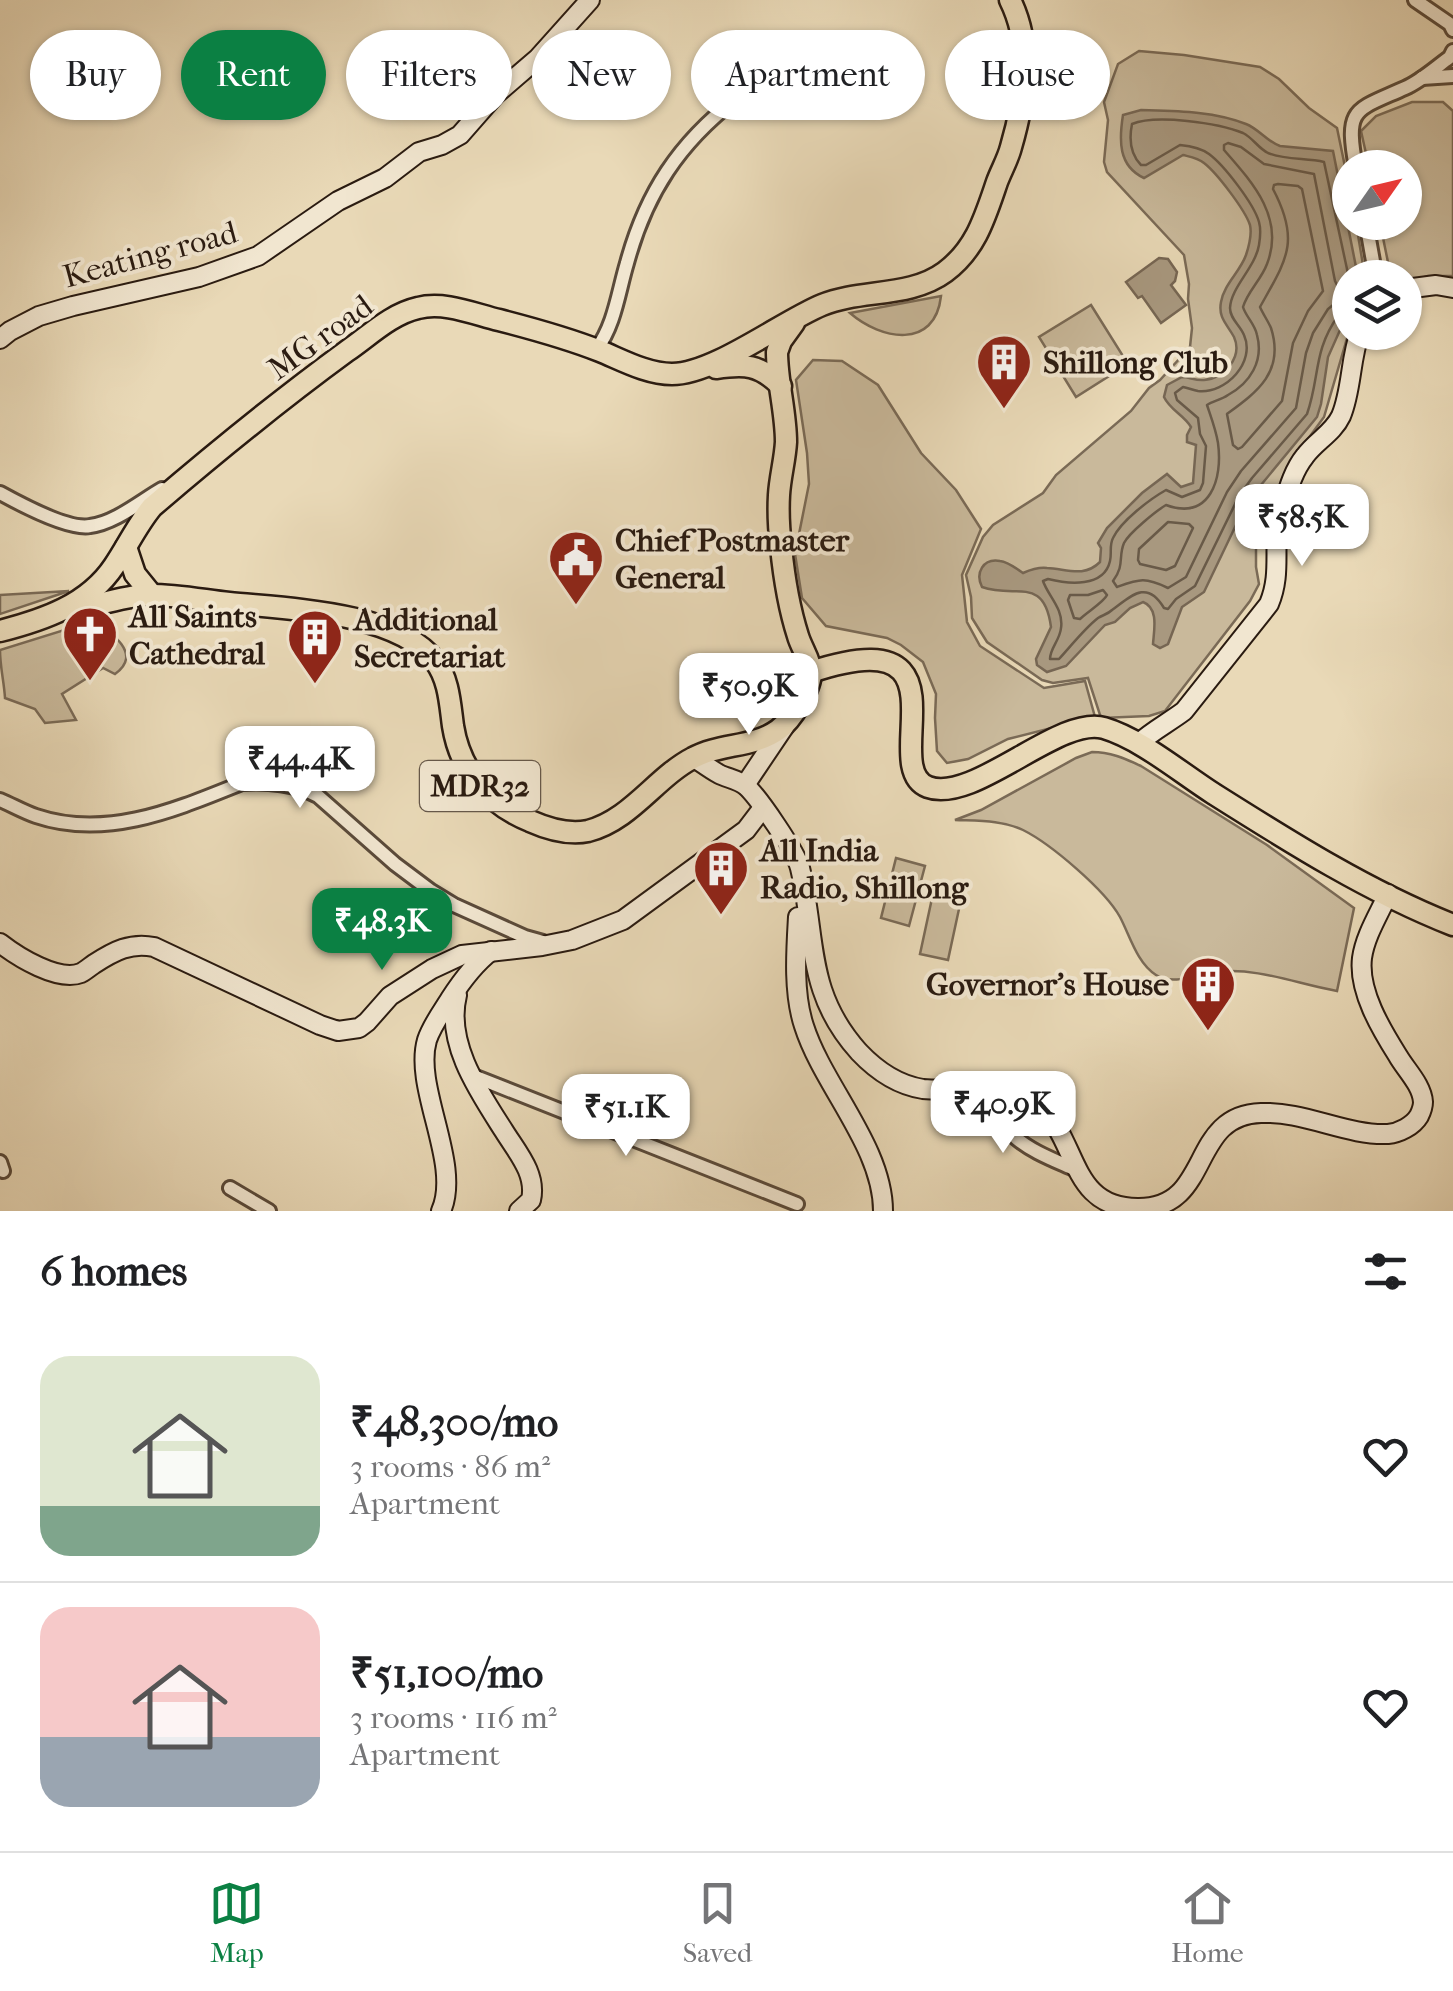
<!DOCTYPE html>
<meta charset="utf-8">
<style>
:root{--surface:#fff;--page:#f2f2f2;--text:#202124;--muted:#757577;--line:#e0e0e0;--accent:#0b8043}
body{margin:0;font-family:"IM FELL French Canon",serif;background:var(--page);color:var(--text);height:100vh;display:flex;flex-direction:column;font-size:38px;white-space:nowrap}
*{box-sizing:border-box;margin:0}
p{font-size:32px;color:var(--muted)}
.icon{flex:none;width:55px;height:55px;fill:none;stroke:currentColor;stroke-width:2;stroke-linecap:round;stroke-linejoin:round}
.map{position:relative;height:1211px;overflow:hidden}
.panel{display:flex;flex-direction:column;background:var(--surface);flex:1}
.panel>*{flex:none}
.banner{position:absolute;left:30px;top:30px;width:1395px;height:90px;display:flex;gap:20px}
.needle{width:65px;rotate:56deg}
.tools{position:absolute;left:1332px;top:150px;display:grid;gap:20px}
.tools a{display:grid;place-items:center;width:90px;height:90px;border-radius:50%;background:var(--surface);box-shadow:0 2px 8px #0004;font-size:50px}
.price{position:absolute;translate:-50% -85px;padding:0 22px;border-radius:20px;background:#fff;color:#222;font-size:32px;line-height:65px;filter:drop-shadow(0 2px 5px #0008)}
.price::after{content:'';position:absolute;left:50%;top:60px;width:30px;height:22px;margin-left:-15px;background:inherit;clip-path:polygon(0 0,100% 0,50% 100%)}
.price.on{background:var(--accent);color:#fff}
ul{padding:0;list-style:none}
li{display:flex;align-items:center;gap:30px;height:250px;padding:0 40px}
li+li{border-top:2px solid var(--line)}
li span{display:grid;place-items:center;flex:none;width:280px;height:200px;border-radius:30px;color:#555}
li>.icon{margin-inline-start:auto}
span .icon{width:120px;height:120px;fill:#fffc;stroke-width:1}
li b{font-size:42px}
h2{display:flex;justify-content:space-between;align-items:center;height:120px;padding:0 40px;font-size:42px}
.chip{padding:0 35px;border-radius:45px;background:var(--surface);box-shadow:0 2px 8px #0004;font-size:35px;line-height:90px}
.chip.on{background:var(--accent);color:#fff}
.tab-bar{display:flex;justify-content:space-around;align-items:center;height:140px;border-top:2px solid var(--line);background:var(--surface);font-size:28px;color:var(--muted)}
.tab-bar a{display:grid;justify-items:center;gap:5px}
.tab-bar .on{color:var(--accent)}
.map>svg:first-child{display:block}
</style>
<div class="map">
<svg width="1453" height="1211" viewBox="0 0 1453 1211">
<rect width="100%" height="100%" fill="#e9d9b7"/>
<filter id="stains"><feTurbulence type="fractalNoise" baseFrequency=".002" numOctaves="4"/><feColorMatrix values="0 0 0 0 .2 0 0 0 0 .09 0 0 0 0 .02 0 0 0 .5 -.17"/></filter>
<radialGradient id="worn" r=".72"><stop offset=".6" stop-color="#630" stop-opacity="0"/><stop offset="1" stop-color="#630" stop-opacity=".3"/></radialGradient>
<!-- green -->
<g fill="#c9b99b" stroke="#7a6a56" stroke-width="2.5">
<polygon points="1139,51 1184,55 1260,67 1279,79 1309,108 1337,128 1350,191 1350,222 1356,223 1365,277 1350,278 1350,328 1324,417 1294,458 1276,501 1256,538 1256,567 1259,584 1250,601 1165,711 1149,716 1101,718 1088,678 1053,683 1042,680 987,642 972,618 971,597 966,575 983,537 993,525 1043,493 1056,475 1131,411 1149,388 1160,380 1190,347 1192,328 1188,299 1189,284 1184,255 1107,172 1104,162 1108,120 1104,102 1118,64"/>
<polygon points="1412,102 1443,102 1453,111 1453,276 1428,276 1405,283 1405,278 1391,277 1380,223 1405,222 1405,168 1369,167 1361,131 1376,116"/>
<path d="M941,296C935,350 881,340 850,313Z"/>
<polygon points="1091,305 1128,364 1076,397 1039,337"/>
<polygon points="813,360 842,361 878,385 921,453 956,490 981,529 962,575 967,622 980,646 1044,688 1085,681 1095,717 1008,739 968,759 947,763 937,751 935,718 936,694 923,662 901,645 887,638 826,626 802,598 795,554 809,484 807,453 796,380"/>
<polygon points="69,591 0,614 0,595"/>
<path d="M93,621C112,633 143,654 115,674L103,668L62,694L76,720L45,723L35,709L5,698C4,681 0,667 0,650Z"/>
<path d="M1092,752C1110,752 1124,758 1141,766L1267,845L1354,908L1337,991C1297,984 1257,967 1216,972C1198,974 1173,986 1156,975C1137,963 1130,936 1120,917C1105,890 1051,844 1023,830C1002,820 978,821 955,820L981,810L1076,758Z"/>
<polygon points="896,858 925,866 909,926 881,918"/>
<polygon points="934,889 962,895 948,960 920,954"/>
</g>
<!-- water -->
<g fill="#a8987f" stroke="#766653" stroke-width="2.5">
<path d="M1141,110C1175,111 1214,111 1246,124C1259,129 1266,141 1280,146L1333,151L1358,277L1350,278V316L1340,330L1328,357L1321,404L1317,417L1247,502L1204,592L1182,607L1168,644L1160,648L1153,644C1154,630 1159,608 1143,602L1130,608L1115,622L1105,625L1066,666L1047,672L1037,665L1036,659L1051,627C1044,575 1016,599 982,587C975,573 983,558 1000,561C1008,562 1016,568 1023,573C1030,570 1039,567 1047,568C1067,569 1084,578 1100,562L1101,548L1098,543L1107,528L1142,493L1167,474L1181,487L1193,483L1196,445L1187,442V435L1191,427C1184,415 1170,410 1164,397L1167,385L1182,377C1189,377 1196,381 1204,380C1224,379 1243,357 1234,337C1227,324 1218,318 1221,302C1224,284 1240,272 1246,255C1249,246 1252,234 1250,225C1245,210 1217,173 1204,163C1198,158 1191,157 1183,155L1144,178C1118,166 1119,140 1123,115Z"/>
<polygon points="1159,258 1168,259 1177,272 1175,281 1171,285 1186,305 1161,323 1142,296 1138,298 1126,282"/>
</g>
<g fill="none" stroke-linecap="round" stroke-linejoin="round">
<!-- shore -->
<g stroke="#695a48" stroke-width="2.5">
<path d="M1228,143L1241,147L1264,164L1314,174L1335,281L1343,297L1328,309L1313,333L1306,353L1296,408L1241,471L1227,492L1186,577L1168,588C1145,577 1140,579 1117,587L1113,581C1125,565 1118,557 1124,543C1129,533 1156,511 1166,505C1210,521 1223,479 1218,443C1216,430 1211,417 1207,405C1213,401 1221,400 1228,395C1250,383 1264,361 1257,335C1255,324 1246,317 1243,307C1248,291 1261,280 1267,264C1285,218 1253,183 1224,150V145Z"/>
<path d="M1278,184L1298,186L1302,189L1323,291L1308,311L1293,343L1282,401L1242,447L1238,449L1233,445L1227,414C1257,392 1285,372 1271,328C1268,321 1263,314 1260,307C1286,260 1301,242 1273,189L1274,185Z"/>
<path d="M1350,283L1324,162C1306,158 1285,160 1268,153C1258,148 1253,138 1243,133C1218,123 1156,114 1132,124C1129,139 1130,154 1141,165H1146L1180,145C1190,146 1201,148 1209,154C1224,165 1254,204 1259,222C1261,229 1260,239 1259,245C1255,268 1231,287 1230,308C1230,319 1240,325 1244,335C1256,362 1226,394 1198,391C1193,390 1188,388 1183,387L1175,393L1177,400L1198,418L1200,434L1206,446L1203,483L1200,490L1182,497L1166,490C1150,499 1121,521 1113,538C1109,546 1112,553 1110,561C1104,588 1068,584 1048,579L1043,581C1048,596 1064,609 1061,628C1060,640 1050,648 1050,659H1059C1071,646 1084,629 1098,618C1103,615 1108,614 1112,610C1131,596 1147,579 1164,608L1168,609L1176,599L1195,586L1239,496L1252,478L1307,414C1320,377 1313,351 1338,316L1350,312"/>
<polygon points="1168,522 1189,524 1193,528 1175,566 1166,570 1140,564 1138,560 1139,549"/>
<path d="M1103,590L1107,595C1104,602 1087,612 1080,619L1074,618L1068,600L1070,595H1088Z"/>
</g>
<!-- street casing -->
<g stroke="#5a4a3a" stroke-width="18">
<g id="street">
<polyline points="1415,0 1450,24 1453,30"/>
<polyline points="1422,78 1453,76"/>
<path d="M1356,168C1345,107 1354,111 1405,88C1421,81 1435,68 1450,57L1453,51"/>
<polyline points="1366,222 1376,278"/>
<path d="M596,350C615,324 618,293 627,263C646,193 679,143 736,99"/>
<path d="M0,493C20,504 69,530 90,526C115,523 141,501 162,489"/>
<path d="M0,800C12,805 24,812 36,816C107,840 177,809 242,783C267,781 296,784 318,796L395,864L431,891L454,905L525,937L543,942"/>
<polyline points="471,1075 797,1204"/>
<path d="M989,1090C1001,1141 1032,1150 1076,1170"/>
<polyline points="0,1162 3,1171"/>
<polyline points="230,1188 269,1211"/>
</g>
</g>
<!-- secondary casing -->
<g stroke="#2a1b11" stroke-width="22">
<g id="secondary">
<polyline points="1405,289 1436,285 1453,288"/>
<polyline points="0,339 10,331 39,316 73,306 199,277 258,256 338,201 385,178 419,152 442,145 460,135 495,95 538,58 590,0"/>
<path d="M1138,744C1152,731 1168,723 1184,711L1269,604C1283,571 1271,544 1281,513C1287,494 1292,472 1305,456C1316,441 1333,433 1341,416C1352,390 1350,359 1360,332"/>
<path d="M693,757C702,763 710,769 719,774C727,778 739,780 746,786C759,798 796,852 800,868C817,939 805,992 859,1052C877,1071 897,1085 923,1089C962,1093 1008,1079 1040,1107C1079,1140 1069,1209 1139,1208C1213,1208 1188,1115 1261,1113C1304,1111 1347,1136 1388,1134C1399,1133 1413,1126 1419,1116C1421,1112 1423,1107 1423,1102C1422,1085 1406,1070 1398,1056C1381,1029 1358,991 1362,958C1365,936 1379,914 1388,894"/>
<polyline points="745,785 784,727"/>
<path d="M798,917C796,951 793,993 804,1026C823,1086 883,1147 883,1211"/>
<path d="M0,943C18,957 58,982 81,973C85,971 91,966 94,964C114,951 131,942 154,947L320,1025L338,1031L359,1028L367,1022L390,996L432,969L462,955L542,946L572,940L623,920L746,830L762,809"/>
<path d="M457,995C445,1043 479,1092 504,1131C517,1152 537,1174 531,1200L519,1211"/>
<path d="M441,1211C462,1164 413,1088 427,1040C432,1025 442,1012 450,999C461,982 474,964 491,951"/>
</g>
</g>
<!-- primary casing -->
<g stroke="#2a1b11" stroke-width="25">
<g id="primary">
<path d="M716,368C745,364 759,364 781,386"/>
<polyline points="126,547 135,574 152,595"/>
<path d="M72,611C96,605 121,597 146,595C173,594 202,600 229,603C287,609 396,611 435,661C449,679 450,704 453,726C460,770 488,804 530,821C548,829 569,835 588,831C631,820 656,777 693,758C720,743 753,748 778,730C792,720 811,689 811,672C811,661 801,647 798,636C789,608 784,577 781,547C779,530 778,512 779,495C780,477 785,460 786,442C786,412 777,382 777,352L781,341L794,323"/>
<path d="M0,631C43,620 88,605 114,566C127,547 137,525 152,507C215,453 280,400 347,351C369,336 391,314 418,308C444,301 474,314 499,320C534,329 567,338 600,351C622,360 647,374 672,374C714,374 781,322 822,305C860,289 910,298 945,272C976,249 985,217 997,182C1001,171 1008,159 1011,147C1025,99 1033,46 1010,0"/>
<path d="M811,672C976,617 876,767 928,787C974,804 1059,715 1104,728C1141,739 1181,773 1214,794C1290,842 1369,892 1453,925"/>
</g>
</g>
<!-- street -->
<use href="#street" stroke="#f1e6d0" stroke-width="12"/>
<!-- secondary -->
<use href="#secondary" stroke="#f1e6d0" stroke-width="18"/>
<!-- primary -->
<use href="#primary" stroke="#e9d9b7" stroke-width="20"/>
</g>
<!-- icons -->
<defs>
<g id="building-pin" transform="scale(2.875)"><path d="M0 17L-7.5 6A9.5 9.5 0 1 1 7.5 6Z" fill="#8f2418" stroke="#f1e6d0"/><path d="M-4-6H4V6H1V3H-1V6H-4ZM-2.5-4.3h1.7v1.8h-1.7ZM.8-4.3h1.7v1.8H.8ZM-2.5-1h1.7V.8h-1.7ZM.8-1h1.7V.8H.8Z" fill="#fff"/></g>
<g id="civic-pin" transform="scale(2.875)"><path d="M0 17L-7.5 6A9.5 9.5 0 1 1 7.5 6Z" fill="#8f2418" stroke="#f1e6d0"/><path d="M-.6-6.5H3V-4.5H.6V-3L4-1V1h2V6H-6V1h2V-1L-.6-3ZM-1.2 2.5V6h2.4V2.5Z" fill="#fff"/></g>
<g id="church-pin" transform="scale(2.875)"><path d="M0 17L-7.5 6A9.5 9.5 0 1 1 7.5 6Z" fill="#8f2418" stroke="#f1e6d0"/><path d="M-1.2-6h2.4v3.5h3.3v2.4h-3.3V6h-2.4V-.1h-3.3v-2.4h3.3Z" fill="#fff"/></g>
</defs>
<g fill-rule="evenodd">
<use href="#building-pin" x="1004" y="362"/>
<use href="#civic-pin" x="576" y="558"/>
<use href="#church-pin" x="90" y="634"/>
<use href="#building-pin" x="315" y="637"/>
<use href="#building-pin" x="721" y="868"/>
<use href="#building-pin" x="1208" y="984"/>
</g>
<g text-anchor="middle" stroke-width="8" stroke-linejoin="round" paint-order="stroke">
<!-- shield labels -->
<rect fill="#f1e6d0" stroke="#66584a" stroke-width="2.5" x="420" y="761" width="120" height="50" rx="8"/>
<g font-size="30" font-weight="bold" fill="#2a1b11">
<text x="480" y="796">MDR32</text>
</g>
<!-- street labels -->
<g font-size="32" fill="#2a1b11" stroke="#f1e6d0">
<text transform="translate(150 254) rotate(-15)" y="11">Keating road</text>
<text transform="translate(320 337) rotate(-36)" y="11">MG road</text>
</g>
<!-- poi labels -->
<g font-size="32" font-weight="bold" fill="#2a1b11" stroke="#f1e6d0" text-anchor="start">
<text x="1043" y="373">Shillong Club</text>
<text x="615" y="551">Chief Postmaster<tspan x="615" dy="37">General</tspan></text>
<text x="129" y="627">All Saints<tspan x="129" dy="37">Cathedral</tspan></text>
<text x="354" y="630">Additional<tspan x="354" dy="37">Secretariat</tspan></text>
<text x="760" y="861">All India<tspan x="760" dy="37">Radio, Shillong</tspan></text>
<text x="1169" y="995" text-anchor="end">Governor's House</text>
</g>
</g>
<rect width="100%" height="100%" filter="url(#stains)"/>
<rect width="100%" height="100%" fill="url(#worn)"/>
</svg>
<div class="tools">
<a><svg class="needle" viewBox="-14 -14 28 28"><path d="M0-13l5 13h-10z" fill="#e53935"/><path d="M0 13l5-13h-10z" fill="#757577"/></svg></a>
<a><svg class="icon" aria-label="layers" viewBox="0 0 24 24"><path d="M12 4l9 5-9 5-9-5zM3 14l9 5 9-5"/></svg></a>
</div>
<b class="price" style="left:1302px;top:569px">₹58.5K</b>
<b class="price" style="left:749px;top:738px">₹50.9K</b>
<b class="price" style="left:300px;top:811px">₹44.4K</b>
<b class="price on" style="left:382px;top:973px">₹48.3K</b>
<b class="price" style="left:1003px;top:1156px">₹40.9K</b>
<b class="price" style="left:626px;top:1159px">₹51.1K</b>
<div class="banner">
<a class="chip">Buy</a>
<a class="chip on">Rent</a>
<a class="chip">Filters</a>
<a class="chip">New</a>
<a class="chip">Apartment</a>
<a class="chip">House</a>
</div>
</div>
<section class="panel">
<h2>6 homes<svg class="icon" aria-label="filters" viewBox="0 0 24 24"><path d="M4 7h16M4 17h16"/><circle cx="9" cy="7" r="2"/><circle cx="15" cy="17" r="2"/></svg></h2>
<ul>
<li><span style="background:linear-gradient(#dfe7d0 75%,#7fa58c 0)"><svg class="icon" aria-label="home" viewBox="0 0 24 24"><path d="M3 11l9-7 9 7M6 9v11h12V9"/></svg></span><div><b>₹48,300/mo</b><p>3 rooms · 86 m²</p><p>Apartment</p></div><svg class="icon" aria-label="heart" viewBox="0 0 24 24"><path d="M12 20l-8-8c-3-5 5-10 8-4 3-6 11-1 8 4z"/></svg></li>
<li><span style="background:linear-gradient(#f6c9c9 65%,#9aa5b1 0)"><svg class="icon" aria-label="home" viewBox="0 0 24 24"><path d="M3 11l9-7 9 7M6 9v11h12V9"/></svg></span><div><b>₹51,100/mo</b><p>3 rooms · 116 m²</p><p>Apartment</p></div><svg class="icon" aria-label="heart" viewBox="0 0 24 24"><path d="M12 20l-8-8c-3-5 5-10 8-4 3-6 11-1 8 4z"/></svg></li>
</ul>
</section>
<nav class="tab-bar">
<a class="on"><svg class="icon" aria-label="map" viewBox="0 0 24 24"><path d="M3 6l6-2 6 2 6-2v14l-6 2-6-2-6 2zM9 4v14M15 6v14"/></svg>Map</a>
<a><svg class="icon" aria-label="saved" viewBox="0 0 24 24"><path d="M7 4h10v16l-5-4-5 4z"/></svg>Saved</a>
<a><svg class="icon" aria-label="home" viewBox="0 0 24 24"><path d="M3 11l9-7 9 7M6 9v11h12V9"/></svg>Home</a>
</nav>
